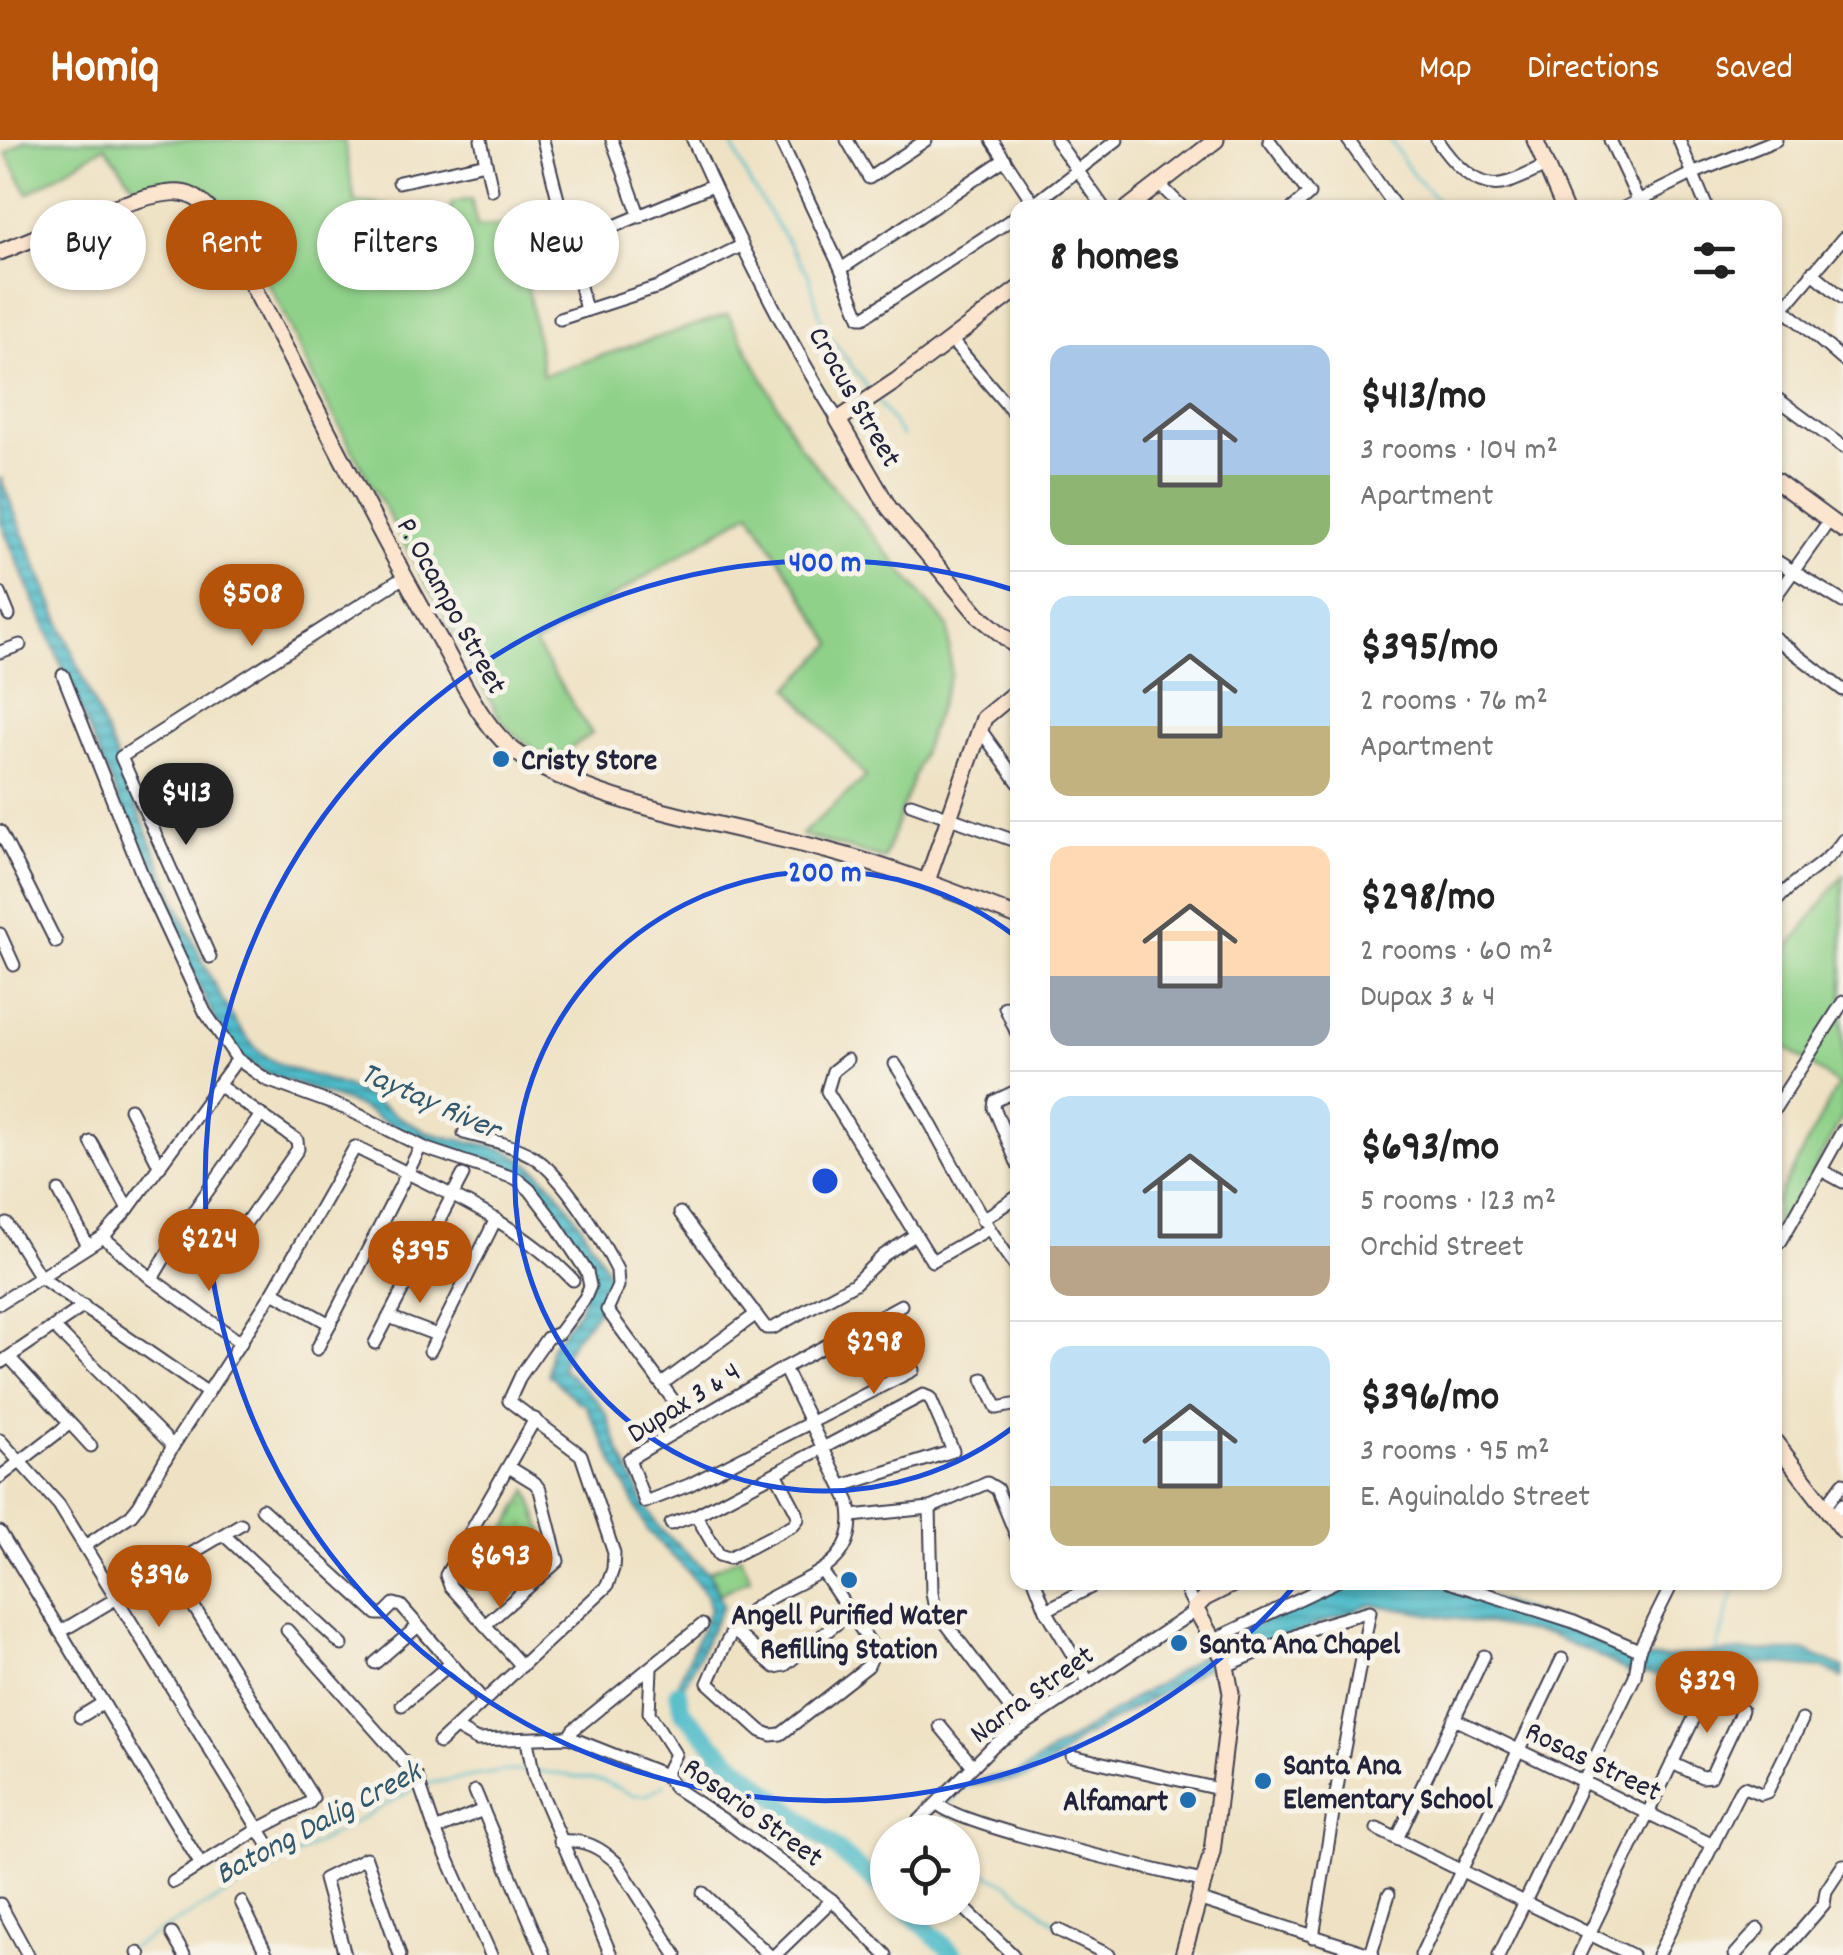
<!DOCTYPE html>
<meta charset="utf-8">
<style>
:root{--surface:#fff;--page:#f2f2f2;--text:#222;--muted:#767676;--line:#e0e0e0;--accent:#b45309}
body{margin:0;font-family:Dekko,sans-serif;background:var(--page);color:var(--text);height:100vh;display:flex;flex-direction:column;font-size:38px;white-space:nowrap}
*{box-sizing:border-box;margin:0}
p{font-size:32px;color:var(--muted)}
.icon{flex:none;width:55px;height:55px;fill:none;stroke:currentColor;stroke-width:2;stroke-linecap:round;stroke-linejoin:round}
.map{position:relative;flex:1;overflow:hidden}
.details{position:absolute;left:1010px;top:60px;width:772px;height:1390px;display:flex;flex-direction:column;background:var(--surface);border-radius:20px;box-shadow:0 2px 8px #0004}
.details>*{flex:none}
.banner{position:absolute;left:30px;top:60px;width:830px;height:90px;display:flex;gap:20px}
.tools{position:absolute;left:870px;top:1675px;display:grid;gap:20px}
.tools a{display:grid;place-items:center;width:110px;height:110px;border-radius:50%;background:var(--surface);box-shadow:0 2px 8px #0004;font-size:50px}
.price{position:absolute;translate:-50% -85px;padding:0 22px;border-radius:35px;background:var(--accent);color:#fff;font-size:32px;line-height:65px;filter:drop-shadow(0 2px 5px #0008)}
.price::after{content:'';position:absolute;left:50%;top:60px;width:30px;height:22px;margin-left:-15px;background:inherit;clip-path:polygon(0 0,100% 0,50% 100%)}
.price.current{background:#222;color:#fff}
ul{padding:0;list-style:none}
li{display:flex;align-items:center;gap:30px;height:250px;padding:0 40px}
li+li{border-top:2px solid var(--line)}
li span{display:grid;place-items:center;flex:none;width:280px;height:200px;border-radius:20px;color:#555}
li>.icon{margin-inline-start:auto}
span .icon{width:120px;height:120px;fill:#fffc;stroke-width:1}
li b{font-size:42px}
h2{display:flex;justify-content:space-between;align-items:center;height:120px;padding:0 40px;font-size:42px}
.tag{padding:0 35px;border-radius:45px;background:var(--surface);box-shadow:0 2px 8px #0004;font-size:35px;line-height:90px}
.tag.current{background:var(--accent);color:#fff}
header{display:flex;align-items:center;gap:60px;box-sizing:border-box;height:140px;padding:0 50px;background:var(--accent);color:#fff}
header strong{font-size:48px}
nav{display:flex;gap:55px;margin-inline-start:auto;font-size:35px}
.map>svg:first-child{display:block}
</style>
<header>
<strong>Homiq</strong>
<nav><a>Map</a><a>Directions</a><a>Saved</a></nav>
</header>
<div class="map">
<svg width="1843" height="1815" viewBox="0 0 1843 1815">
<defs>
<pattern id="park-dots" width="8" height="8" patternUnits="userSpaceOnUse" patternTransform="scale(2.5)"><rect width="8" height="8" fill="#8fd189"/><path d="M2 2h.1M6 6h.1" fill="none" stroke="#7bb377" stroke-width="1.8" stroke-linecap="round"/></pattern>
<pattern id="water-rules" width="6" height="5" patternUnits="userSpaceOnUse" patternTransform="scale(2.5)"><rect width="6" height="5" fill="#4fbcc9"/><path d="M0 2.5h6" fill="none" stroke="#4198a4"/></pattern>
</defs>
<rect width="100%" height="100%" fill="#f7f3e8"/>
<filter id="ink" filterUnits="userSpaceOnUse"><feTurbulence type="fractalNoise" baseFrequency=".01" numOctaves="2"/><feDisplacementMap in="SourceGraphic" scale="20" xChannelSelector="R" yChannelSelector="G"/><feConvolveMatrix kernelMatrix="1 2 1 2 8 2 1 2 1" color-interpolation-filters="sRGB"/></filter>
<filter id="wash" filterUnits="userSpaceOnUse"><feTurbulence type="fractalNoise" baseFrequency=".0048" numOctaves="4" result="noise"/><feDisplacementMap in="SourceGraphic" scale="40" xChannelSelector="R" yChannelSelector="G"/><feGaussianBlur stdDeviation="2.25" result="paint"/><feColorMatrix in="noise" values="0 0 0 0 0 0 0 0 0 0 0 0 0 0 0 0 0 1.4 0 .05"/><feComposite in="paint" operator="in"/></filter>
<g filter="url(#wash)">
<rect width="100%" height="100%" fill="#efe2c4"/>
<!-- green -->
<g fill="#8fd189" stroke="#587a62" stroke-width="2.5">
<polygon points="25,0 344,0 355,62 390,66 389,135 452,139 451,63 471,59 477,87 517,85 543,235 728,174 799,305 948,487 951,534 884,719 801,695 866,637 789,548 833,504 750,372 535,505 592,594 550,622 504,585 315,242 276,158 222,66 204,49 171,42 141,55 105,6 28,54 6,13"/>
<polygon points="1843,735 1843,976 1775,1101 1775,1063 1838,945 1775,899 1775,826"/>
<polygon points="740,1416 751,1438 720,1454 709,1432"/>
</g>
<!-- park -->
<polygon fill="url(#park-dots)" stroke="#587a62" stroke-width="2.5" points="528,1350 553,1417 504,1463 477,1433 490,1418"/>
<!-- water -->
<g fill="url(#water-rules)" stroke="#386f82" stroke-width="2.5">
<path d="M0,337L177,764C195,804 230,890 264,915C286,931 317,935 342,945C371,956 394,976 421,989C446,1001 476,1000 502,1009C553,1027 584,1090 609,1134C616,1172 563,1192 562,1228L596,1259L607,1275L620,1312L645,1365L660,1389L708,1432L723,1465L682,1550V1571L674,1552L710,1470L706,1455L689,1433L648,1391L585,1264L578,1262L548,1234L550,1208L579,1170L591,1129L570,1092L528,1038L501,1023L425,1004L353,964L270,935L243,920L219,888L188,824L0,380Z"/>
<polygon points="1435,1442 1497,1460 1575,1488 1627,1515 1645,1519 1741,1511 1806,1511 1843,1528 1843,1538 1823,1528 1776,1524 1730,1524 1668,1537 1627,1532 1595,1514 1550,1495 1371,1464 1203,1529 1079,1600 1059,1618 1027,1638 967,1646 990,1637 1014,1636 1145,1551 1166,1540 1224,1499 1344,1443"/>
</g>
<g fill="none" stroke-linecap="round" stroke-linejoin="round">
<!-- stream -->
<g stroke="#4fbcc9" stroke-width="2.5">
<polyline points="730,0 748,40 809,135 823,187 868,248"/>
<polyline points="1390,0 1413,35 1444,68"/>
<polyline points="879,263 902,296"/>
<polyline points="1716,1513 1736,1442"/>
<polyline points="538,1631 603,1641 632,1655 647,1655 665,1644"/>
<polyline points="690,1633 704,1628 717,1608"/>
<polyline points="424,1644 506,1631 530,1631"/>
<polyline points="948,1666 960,1650 970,1645"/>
<polyline points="945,1674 948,1692"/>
<polyline points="962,1720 1011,1746 1057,1784"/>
<polyline points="118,1815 417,1647"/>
</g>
<!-- river -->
<g stroke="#4fbcc9" stroke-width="18">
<polyline points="678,1552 682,1571 717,1608 888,1753"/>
<polyline points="904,1768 955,1815"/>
</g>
</g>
</g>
<g filter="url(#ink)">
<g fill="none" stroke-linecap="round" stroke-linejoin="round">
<!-- street casing -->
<g stroke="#413f50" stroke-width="15">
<g id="street">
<polyline points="481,0 492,50"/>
<polyline points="543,0 586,170"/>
<polyline points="612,0 640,77"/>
<path d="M693,0C736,96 782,190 838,280"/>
<polyline points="780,0 841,129 860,177 864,177 1018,75"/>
<polyline points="847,0 869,38 926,0"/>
<polyline points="992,0 1034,64"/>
<polyline points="1056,0 1104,68"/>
<polyline points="1269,0 1309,54 1293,68"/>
<polyline points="1348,0 1396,68"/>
<path d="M1437,0C1450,20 1474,48 1501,44C1516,42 1533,31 1546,26"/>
<polyline points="1610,0 1640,64"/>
<polyline points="1679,0 1707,68"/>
<polyline points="399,42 486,23"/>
<polyline points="1159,44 1183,68"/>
<polyline points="1029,68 1117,0"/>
<polyline points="1624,68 1692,34 1776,0"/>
<polyline points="569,105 713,45"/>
<polyline points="841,129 1005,19"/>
<polyline points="1812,132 1843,158"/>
<polyline points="1775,161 1843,220"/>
<polyline points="1775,178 1843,98"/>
<polyline points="560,179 658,147 741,106"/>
<polyline points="951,200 1018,278"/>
<polyline points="1775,257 1843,307"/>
<polyline points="1775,420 1843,462"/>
<polyline points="0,453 9,475"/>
<polyline points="1775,457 1829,381"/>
<polyline points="1775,498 1843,550"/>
<polyline points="0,512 20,505"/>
<polyline points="63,535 149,752 205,872 237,919 267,940 347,969 427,1009 517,1039 530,1050 552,1079 587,1132 590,1146 585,1158 559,1193 547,1198 521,1235 509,1261 581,1315 614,1413 613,1429 607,1446 439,1603"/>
<polyline points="979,588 1018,642"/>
<polyline points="911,664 1018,702"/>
<polyline points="0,691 56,802"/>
<path d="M1775,763C1795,737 1826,726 1843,700"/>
<polyline points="0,794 14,825"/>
<polyline points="210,817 121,617 404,437"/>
<polyline points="1005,867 1018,896"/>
<polyline points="847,920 833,931 827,951 932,1121 987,1090"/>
<path d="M895,924C939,991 969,1066 1018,1130"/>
<polyline points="1018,950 995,961 994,968 1018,1025"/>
<polyline points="1775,968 1843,862"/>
<polyline points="130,969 160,1027"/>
<path d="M464,993C487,999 511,1004 532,1016C563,1035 601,1098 617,1130L618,1146L607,1170L673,1260"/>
<polyline points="91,1002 128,1069"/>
<polyline points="1821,1030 1843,1042"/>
<polyline points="59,1051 88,1106"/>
<polyline points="680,1073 766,1188 773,1188 854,1144 884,1115 915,1095"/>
<polyline points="982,1080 1018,1056"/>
<polyline points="186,1082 221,1106 230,1105 298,1009 297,1000 218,945"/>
<polyline points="7,1084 40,1137 208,1253"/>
<polyline points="103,1097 152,1139 241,1203"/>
<polyline points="1781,1101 1843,990"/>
<polyline points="152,1139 186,1082 261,975"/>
<polyline points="273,1152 330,1184"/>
<polyline points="0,1163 103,1097 128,1069 233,925"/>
<polyline points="901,1165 784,1228 629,1319 645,1362 689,1345 913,1230"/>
<polyline points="389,1177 437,1195"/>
<polyline points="54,1187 173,1306"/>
<polyline points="375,1203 463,1035"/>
<polyline points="317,1209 419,1010"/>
<polyline points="430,1211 496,1079"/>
<polyline points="9,1217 91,1306"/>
<polyline points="0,1223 84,1166"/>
<path d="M784,1228L849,1362C864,1436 789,1437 747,1474C728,1492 719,1519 708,1543L761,1591L771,1595L781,1594L868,1526L875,1510L822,1431"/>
<polyline points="983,1239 997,1268 1018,1264"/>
<polyline points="662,1244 755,1175"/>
<polyline points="0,1300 59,1365 274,1714"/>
<polyline points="0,1337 69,1284"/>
<polyline points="1825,1367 1843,1343"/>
<polyline points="930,1368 932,1453 935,1469 1022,1584"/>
<polyline points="262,1369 377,1474 384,1474 394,1464 401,1466 484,1561"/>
<polyline points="696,1375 719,1415 729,1418 793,1385 798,1379 797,1373 776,1333"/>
<polyline points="852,1376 930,1368 987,1343 997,1349 1018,1400"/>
<polyline points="1832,1377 1843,1364"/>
<polyline points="671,1384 696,1375 923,1255 930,1258 953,1311 842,1346"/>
<polyline points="0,1392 201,1725"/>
<polyline points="224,1395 342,1505"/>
<path d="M85,1406L131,1375L139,1365L173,1306L273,1152L355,1007C430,1046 514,1078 573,1140"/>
<polyline points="169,1427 313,1658 309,1663 259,1689 173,1742"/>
<polyline points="1035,1442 1046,1470 1088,1541"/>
<polyline points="1449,1442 1574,1482 1639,1510"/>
<polyline points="1046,1470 1101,1442"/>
<polyline points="485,1485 558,1421 540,1350 535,1343 509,1327"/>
<polyline points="287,1490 417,1637 435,1690 491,1815"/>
<polyline points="733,1490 775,1527 785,1525 850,1473"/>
<polyline points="60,1492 241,1384"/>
<polyline points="1213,1500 1335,1442"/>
<polyline points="375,1523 417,1487"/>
<polyline points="522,1526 450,1446 446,1435 535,1279"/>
<polyline points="1226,1526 1318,1486 1370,1471 1340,1630 1313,1797"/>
<polyline points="651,1529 649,1573 675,1614 665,1635"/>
<polyline points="402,1565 450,1524"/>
<polyline points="80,1577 103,1563"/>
<polyline points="1455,1579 1713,1705"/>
<polyline points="940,1586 973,1626"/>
<polyline points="456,1588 477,1600 569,1597 665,1635 675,1648 727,1682 832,1760 886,1815"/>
<polyline points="569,1597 573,1590 702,1485"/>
<polyline points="527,1601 534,1636 611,1815"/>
<polyline points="1072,1616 1219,1649"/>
<polyline points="1672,1623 1702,1637 1711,1636 1742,1570"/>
<polyline points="475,1651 544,1815"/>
<path d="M938,1664C959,1686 1162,1731 1205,1742"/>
<polyline points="1377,1689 1632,1815"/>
<polyline points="435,1690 483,1670"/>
<polyline points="908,1692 994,1605 1189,1475 1195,1468 1182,1442"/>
<polyline points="1397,1699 1484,1516"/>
<path d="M560,1701C584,1699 600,1707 618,1724L676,1815"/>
<polyline points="703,1753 769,1815"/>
<polyline points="1201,1760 1373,1815"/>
<polyline points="241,1762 267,1815"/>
<polyline points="0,1764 28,1815"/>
<polyline points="962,1766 1013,1815"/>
<polyline points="1058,1790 1109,1815"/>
<polyline points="172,1794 184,1815"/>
<polyline points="138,1813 140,1815"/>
<polyline points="1371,1814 1389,1754"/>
<polyline points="345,1815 324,1739 366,1718 400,1815"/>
<polyline points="775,1815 832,1760"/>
<polyline points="1421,1815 1562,1519"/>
<polyline points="1499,1815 1635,1536 1639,1510 1673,1442"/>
<polyline points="1579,1815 1697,1572"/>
<polyline points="1658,1815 1739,1652 1744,1647 1761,1654 1767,1652 1802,1580"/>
<polyline points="1735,1815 1758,1789"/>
<polyline points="1780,1815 1824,1764 1826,1751 1843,1725"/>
</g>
</g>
<!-- secondary casing -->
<g stroke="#413f50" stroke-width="19">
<g id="secondary">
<polyline points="1535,0 1564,68"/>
<polyline points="1128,68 1216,0"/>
<path d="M0,112C37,98 147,48 181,53C195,54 204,65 214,74C291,213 358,357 437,495C461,536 481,590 523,617C605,668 732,685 825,710C891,727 954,752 1018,777"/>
<polyline points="1018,149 896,241 838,280 889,368 978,475 1018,508"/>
<polyline points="1775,340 1843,390"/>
<polyline points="927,741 984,578 1018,550"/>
<polyline points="1775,1302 1843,1390"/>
<polyline points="1183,1815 1212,1712 1231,1553 1225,1521 1195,1468 1205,1458 1237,1442"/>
</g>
</g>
<!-- street -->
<use href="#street" stroke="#fff" stroke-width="11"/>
<!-- secondary -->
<use href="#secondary" stroke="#fbe5cf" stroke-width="15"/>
</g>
</g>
<!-- distance rings -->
<g fill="none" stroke="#1d4ed8" stroke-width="5">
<path d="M1016 1285A310 310 0 1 1 1016 797"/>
<path d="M1296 1444A620 620 0 1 1 1017 451"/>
</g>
<!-- markers -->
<g fill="#1f6fb2" stroke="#f7f3e8" stroke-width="4">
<circle cx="501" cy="619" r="10"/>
<circle cx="849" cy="1440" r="10"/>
<circle cx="1179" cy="1503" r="10"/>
<circle cx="1263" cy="1641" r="10"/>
<circle cx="1188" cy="1660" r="10"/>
</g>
<g text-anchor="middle" stroke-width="10" stroke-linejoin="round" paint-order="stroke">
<!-- street labels -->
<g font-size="30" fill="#22223b" stroke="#f7f3e8">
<text transform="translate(856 256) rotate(60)" y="10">Crocus Street</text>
<text transform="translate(453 465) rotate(61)" y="10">P. Ocampo Street</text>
<text transform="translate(683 1261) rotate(-32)" y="10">Dupax 3 &amp; 4</text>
<text transform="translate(1031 1553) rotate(-36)" y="10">Narra Street</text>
<text transform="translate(1594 1620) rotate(26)" y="10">Rosas Street</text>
<text transform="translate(754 1671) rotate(36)" y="10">Rosario Street</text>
</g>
<!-- poi labels -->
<g font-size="30" font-weight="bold" fill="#22223b" stroke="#f7f3e8" text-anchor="start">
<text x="521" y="629">Cristy Store</text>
<text x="849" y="1484" text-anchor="middle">Angell Purified Water<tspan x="849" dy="34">Refilling Station</tspan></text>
<text x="1199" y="1513">Santa Ana Chapel</text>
<text x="1283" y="1634">Santa Ana<tspan x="1283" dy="34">Elementary School</tspan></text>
<text x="1168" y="1670" text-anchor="end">Alfamart</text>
</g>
<!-- water labels -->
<g font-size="32" font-style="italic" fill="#32586d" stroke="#f7f3e8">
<text transform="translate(431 959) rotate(24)" y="11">Taytay River</text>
<text transform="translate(317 1681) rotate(-28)" y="11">Batong Dalig Creek</text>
</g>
</g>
<circle cx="825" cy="1041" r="15" fill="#1d4ed8" stroke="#f7f3e8" stroke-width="5"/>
<g font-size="30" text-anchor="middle" font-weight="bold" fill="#1d4ed8" stroke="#f7f3e8" stroke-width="10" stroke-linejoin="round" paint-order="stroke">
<text x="825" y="431">400 m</text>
<text x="825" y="741">200 m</text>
</g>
</svg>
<div class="tools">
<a><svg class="icon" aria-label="locate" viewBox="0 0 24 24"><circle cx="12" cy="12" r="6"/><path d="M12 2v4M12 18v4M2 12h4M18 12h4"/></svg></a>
</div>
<b class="price" style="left:252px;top:509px">$508</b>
<b class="price current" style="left:186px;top:708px">$413</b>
<b class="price" style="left:209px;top:1154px">$224</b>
<b class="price" style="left:420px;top:1166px">$395</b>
<b class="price" style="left:874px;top:1257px">$298</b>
<b class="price" style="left:500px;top:1471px">$693</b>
<b class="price" style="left:159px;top:1490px">$396</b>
<b class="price" style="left:1707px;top:1596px">$329</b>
<div class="banner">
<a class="tag">Buy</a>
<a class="tag current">Rent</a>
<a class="tag">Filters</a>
<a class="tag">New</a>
</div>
<section class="details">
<h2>8 homes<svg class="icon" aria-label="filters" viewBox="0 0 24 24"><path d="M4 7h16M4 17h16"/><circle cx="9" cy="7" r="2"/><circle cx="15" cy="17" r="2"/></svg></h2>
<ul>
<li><span style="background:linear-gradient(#a9c7e8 65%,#8fb573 0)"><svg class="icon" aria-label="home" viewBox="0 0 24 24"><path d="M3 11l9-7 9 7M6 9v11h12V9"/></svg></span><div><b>$413/mo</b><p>3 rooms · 104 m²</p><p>Apartment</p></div></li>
<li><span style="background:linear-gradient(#bfe0f5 65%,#c2b280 0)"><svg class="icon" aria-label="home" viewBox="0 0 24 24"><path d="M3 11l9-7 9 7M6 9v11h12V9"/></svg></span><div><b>$395/mo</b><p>2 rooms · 76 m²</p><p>Apartment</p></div></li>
<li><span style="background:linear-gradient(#ffd9b3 65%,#9aa5b1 0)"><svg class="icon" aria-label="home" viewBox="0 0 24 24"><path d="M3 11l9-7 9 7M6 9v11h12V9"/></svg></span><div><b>$298/mo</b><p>2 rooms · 60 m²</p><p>Dupax 3 &amp; 4</p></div></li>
<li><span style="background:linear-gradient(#bfe0f5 75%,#b9a48a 0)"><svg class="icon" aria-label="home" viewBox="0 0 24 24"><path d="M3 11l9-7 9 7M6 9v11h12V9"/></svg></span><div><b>$693/mo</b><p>5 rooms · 123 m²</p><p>Orchid Street</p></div></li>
<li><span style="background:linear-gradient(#bfe0f5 70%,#c2b280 0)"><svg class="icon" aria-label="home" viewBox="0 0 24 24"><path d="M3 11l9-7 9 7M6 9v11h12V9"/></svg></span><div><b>$396/mo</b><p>3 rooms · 95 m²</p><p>E. Aguinaldo Street</p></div></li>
</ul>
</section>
</div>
